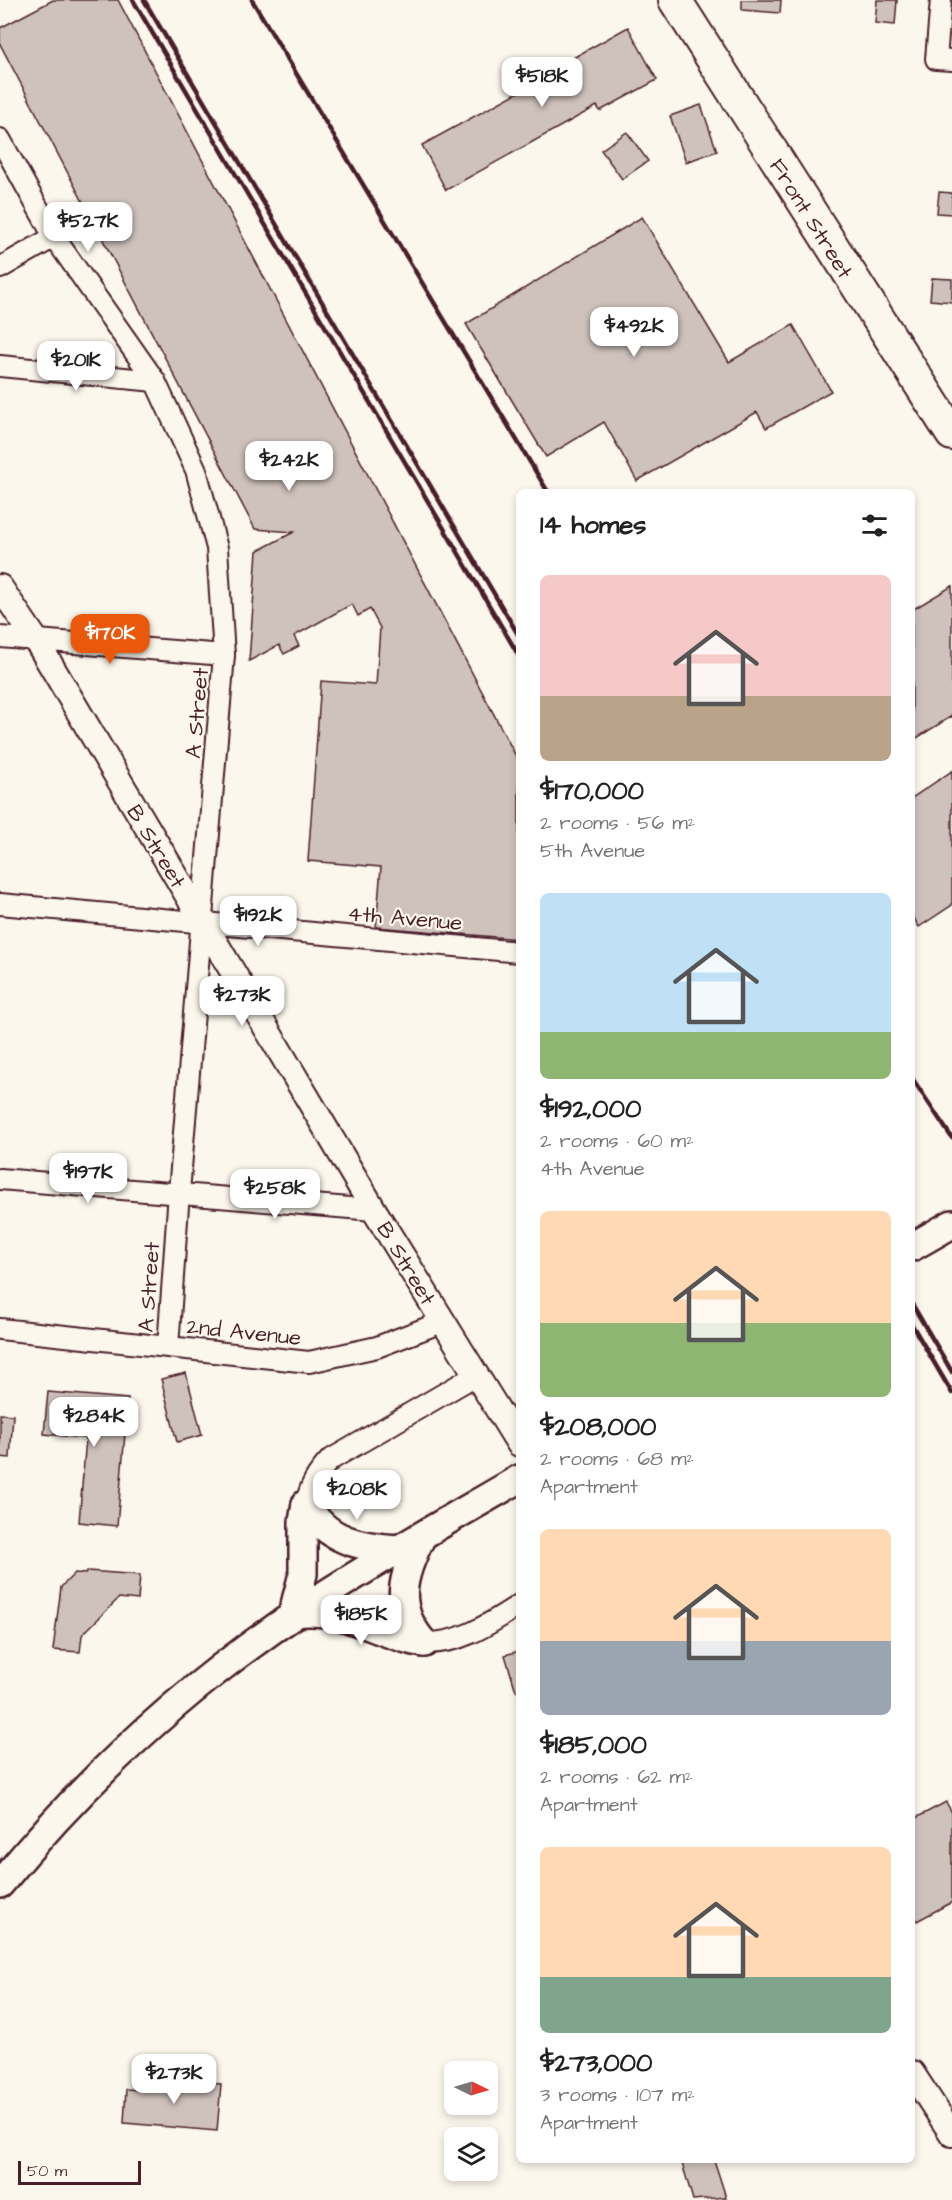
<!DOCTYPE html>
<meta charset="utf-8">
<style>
:root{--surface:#fff;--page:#f2f2f2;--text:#222;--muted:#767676;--accent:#ea580c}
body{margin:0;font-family:"Architects Daughter",sans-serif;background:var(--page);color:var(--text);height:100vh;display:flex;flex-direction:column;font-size:22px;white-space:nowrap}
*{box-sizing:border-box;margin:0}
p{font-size:20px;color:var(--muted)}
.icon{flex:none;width:33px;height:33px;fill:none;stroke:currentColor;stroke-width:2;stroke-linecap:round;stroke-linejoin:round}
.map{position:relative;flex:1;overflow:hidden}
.sheet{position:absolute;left:516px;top:489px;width:399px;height:1674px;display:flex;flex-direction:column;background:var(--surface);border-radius:9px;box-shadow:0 3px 9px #0003}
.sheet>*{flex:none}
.needle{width:39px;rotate:95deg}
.fabs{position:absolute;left:444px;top:2061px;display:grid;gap:12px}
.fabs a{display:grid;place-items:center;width:54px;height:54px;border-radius:9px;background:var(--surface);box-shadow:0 3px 9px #0003;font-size:30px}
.scale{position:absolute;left:18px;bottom:15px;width:123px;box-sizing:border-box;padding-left:6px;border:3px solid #4a1f2b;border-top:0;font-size:16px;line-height:21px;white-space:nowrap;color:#4a1f2b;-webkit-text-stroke:4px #fbf7ec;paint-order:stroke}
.price{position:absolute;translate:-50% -51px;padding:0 14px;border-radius:12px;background:#fff;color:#222;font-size:20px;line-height:39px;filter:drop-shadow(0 2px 3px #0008)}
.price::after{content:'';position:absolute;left:50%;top:36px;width:18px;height:14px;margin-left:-9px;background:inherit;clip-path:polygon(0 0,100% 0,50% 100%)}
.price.active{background:var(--accent);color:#fff}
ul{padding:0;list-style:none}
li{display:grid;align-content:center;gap:12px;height:318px;padding:0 24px}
li span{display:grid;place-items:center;height:186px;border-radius:9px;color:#555}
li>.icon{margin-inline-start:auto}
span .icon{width:108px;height:108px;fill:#fffc;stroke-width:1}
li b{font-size:26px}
h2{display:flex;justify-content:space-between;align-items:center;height:72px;padding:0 24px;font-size:26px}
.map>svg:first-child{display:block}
</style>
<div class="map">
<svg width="952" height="2200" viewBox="0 0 952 2200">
<rect width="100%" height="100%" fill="#fbf7ec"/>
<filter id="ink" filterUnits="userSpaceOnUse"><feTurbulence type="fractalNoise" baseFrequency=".0167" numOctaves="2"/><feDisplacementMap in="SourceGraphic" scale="12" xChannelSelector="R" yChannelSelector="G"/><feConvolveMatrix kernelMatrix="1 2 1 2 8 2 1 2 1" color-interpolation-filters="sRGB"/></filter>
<g filter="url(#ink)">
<!-- building -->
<g fill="#cfc2bc" stroke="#4a1f2b" stroke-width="1.5">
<polygon points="53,0 118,0 519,762 519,939 376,927 381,867 308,861 321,681 376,685 380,628 370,609 358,616 352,604 294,636 299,646 284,654 279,645 249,661 257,551 294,532 255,529 0,44 0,28"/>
<polygon points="742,0 781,0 780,13 742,10"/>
<polygon points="877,0 897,0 895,25 875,23"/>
<polygon points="628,27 657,80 600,111 597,106 446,190 422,145 573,62 571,59"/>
<polygon points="701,105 717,151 686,162 670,116"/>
<polygon points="627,132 648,161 622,179 601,150"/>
<polygon points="939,192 952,193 952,214 937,213"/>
<polygon points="642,217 729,362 793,325 831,391 766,428 757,412 637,481 604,422 546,457 466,324"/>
<polygon points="932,278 952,279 952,302 930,300"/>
<polygon points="952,586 952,716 912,741 912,610"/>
<polygon points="952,771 952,905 919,927 912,915 912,798"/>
<polygon points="186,1373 202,1435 177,1442 161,1379"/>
<polygon points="48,1392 128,1399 117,1526 79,1522 86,1438 44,1434"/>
<polygon points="0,1414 13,1415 10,1458 0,1457"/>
<polygon points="88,1571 140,1575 138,1600 119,1598 82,1635 80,1652 53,1650 61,1587 75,1573 85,1574"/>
<polygon points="519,1651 519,1691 516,1691 505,1655"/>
<polygon points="946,1802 952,1813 952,1902 917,1921 912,1912 912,1820"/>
<polygon points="141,2078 221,2084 217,2131 124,2123 126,2089 140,2090"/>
<polygon points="681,2160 714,2160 726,2197 693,2200"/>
</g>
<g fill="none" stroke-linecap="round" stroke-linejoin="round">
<!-- minor casing -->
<g stroke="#4a1f2b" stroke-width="24">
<g id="minor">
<polyline points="941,0 936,59 952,60"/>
<polyline points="0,139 54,237 155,381 196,470 217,548 224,655 179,1192 168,1347"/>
<polyline points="0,268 54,237"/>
<polyline points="0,366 155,381"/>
<polyline points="0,637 224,655"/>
<polyline points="0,904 519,952"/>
<polyline points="0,1179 374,1210"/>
<polyline points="0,1329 309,1362 377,1347 442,1322"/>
<path d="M306,1504C310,1485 317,1474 330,1460L476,1375"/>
<path d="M424,1643C461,1644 489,1624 519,1605"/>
</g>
</g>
<!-- tertiary casing -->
<g stroke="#4a1f2b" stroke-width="28">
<g id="tertiary">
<polyline points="0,587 36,640 374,1210 519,1444"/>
<polyline points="912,2073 952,2134"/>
</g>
</g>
<!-- secondary casing -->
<g stroke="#4a1f2b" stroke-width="32">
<g id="secondary">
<polyline points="912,1247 952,1224"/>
<path d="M306,1504C326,1541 360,1547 400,1549"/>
<path d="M422,1536C402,1575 392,1607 424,1643"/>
<path d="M296,1613C343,1606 379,1636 424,1643"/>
<polyline points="292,1616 303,1574 303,1522 306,1504"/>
<path d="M0,1884C88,1777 192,1681 309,1605C377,1560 449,1520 519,1479"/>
</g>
</g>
<!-- primary casing -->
<g stroke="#4a1f2b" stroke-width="36">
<polyline id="primary" points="675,0 952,434"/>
</g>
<!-- minor -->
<use href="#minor" stroke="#fbf7ec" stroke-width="20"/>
<!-- tertiary -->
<use href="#tertiary" stroke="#fbf7ec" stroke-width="24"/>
<!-- secondary -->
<use href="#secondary" stroke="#fbf7ec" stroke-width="27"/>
<!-- primary -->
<use href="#primary" stroke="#fbf7ec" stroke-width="32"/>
<!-- rail -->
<g stroke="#4a1f2b" stroke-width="4.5">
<polyline points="133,0 519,656"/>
<polyline points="144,0 519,636"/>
<polyline points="252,0 548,492"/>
<polyline points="912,1078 952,1138"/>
<polyline points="912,1304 952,1372"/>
<polyline points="912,1325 952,1393"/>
</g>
</g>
</g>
<g text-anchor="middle" stroke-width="4.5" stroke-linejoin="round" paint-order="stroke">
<!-- street labels -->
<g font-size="22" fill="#4a1f2b" stroke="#fbf7ec">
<text transform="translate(812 218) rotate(58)" y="8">Front Street</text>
<text transform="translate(196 713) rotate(-85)" y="8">A Street</text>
<text transform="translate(157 846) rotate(59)" y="8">B Street</text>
<text transform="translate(405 917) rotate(5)" y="8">4th Avenue</text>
<text transform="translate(407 1263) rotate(59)" y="8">B Street</text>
<text transform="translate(148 1287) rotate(-86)" y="8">A Street</text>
<text transform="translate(244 1331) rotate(6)" y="8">2nd Avenue</text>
</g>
</g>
</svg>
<div class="fabs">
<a><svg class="needle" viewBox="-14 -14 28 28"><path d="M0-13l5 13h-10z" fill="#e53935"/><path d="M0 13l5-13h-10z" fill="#767676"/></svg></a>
<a><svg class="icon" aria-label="layers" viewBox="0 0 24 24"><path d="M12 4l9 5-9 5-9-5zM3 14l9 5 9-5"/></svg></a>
</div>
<div class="scale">50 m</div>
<b class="price" style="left:542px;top:108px">$518K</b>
<b class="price" style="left:88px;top:253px">$527K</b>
<b class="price" style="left:634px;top:358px">$492K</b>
<b class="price" style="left:76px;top:392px">$201K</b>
<b class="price" style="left:289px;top:492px">$242K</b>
<b class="price active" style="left:110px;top:665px">$170K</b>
<b class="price" style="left:258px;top:947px">$192K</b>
<b class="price" style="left:242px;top:1027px">$273K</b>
<b class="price" style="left:88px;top:1204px">$197K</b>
<b class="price" style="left:275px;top:1220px">$258K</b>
<b class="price" style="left:94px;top:1448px">$284K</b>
<b class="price" style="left:357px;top:1521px">$208K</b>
<b class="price" style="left:361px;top:1646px">$185K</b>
<b class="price" style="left:174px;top:2105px">$273K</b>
<section class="sheet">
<h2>14 homes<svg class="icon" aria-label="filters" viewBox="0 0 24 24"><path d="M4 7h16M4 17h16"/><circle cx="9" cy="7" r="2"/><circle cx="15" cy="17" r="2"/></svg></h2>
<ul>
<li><span style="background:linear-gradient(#f6c9c9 65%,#b9a48a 0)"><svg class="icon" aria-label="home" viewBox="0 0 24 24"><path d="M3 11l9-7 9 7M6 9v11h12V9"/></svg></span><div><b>$170,000</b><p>2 rooms · 56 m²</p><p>5th Avenue</p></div></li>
<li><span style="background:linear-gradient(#bfe0f5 75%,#8fb573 0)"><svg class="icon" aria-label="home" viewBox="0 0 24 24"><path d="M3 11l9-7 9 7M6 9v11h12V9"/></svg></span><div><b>$192,000</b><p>2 rooms · 60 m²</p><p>4th Avenue</p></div></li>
<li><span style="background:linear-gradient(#ffd9b3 60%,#8fb573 0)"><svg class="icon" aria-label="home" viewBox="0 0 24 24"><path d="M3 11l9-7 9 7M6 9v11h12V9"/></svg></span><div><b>$208,000</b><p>2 rooms · 68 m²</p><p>Apartment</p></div></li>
<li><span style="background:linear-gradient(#ffd9b3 60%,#9aa5b1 0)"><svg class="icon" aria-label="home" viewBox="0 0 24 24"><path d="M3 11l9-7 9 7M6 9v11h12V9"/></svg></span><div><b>$185,000</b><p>2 rooms · 62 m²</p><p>Apartment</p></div></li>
<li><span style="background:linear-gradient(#ffd9b3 70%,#7fa58c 0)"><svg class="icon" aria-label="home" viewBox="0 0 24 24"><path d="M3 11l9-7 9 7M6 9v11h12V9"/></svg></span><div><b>$273,000</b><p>3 rooms · 107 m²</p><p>Apartment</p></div></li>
</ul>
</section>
</div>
